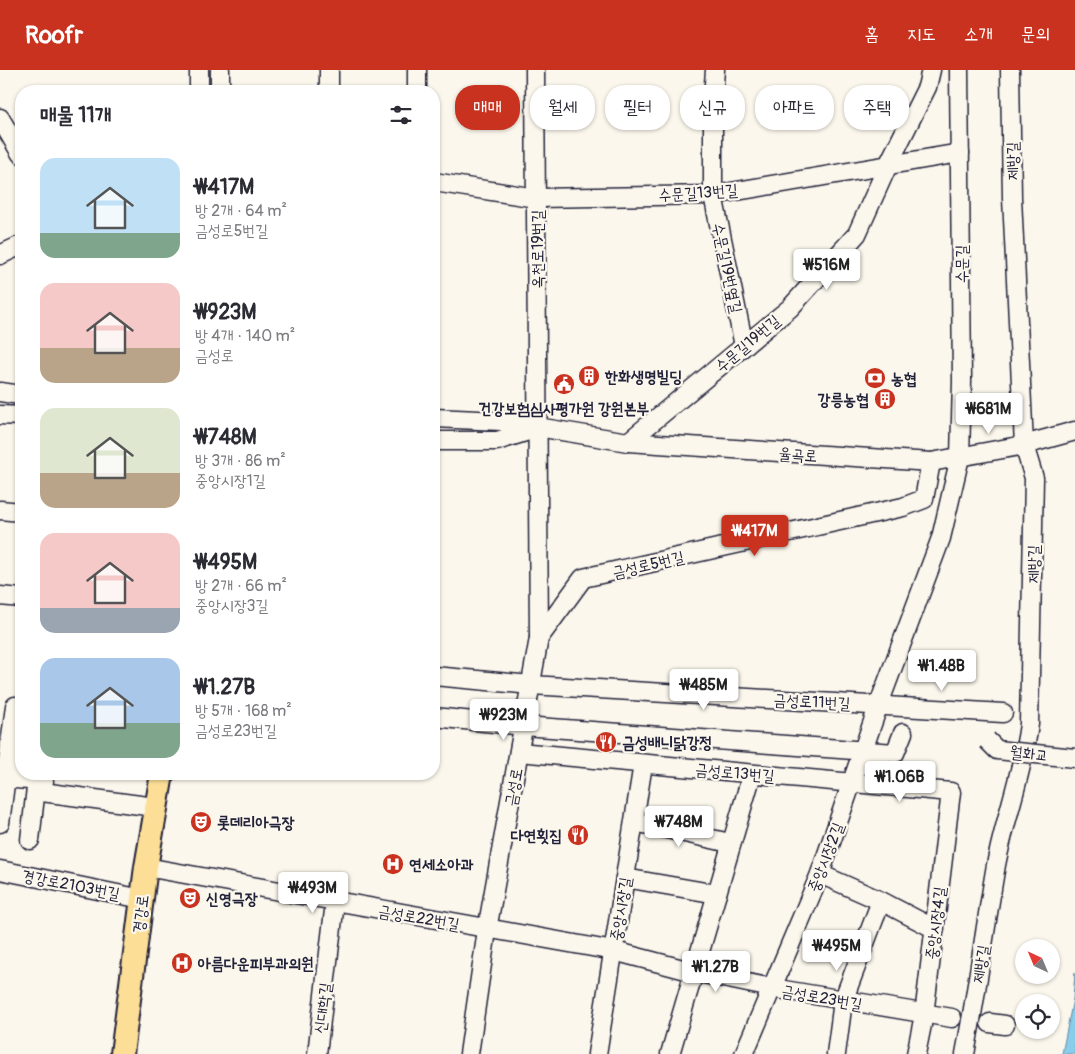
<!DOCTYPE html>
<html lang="ko">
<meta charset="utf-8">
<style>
:root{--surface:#fff;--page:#f7f7f7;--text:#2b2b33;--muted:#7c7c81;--accent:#c8321e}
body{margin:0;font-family:Pangolin,"Poor Story",sans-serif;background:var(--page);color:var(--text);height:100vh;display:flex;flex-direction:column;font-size:19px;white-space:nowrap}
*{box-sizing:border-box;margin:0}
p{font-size:16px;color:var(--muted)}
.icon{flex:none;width:28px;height:28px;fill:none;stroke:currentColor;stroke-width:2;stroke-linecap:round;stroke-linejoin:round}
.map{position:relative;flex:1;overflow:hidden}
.details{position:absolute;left:15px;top:15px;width:425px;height:695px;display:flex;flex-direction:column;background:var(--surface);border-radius:20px;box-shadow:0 1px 4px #0004}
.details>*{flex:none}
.guide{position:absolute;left:455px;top:15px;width:475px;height:45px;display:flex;gap:10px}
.needle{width:32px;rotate:316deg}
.fabs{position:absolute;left:1015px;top:869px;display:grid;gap:10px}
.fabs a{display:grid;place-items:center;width:45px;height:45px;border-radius:50%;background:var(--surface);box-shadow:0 1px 4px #0004;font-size:25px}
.price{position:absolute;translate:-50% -42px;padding:0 11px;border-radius:5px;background:#fff;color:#222;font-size:16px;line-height:32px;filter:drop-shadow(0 1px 2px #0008)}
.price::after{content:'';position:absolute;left:50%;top:30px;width:15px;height:11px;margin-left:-8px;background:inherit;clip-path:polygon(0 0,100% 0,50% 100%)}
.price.selected{background:var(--accent);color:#fff}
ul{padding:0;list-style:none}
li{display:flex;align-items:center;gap:15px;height:125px;padding:0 25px}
li span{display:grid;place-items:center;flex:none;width:140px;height:100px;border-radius:15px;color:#555}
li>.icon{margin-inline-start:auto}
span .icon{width:60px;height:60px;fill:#fffc;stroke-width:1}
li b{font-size:21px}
h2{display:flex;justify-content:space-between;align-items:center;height:60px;padding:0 25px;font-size:21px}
.pill{padding:0 18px;border-radius:20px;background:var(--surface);box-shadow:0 1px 4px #0004;font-size:18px;line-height:45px}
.pill.selected{background:var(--accent);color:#fff}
header{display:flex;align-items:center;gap:30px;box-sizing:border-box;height:70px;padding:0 25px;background:var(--accent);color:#fff}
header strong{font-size:24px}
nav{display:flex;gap:28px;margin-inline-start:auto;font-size:18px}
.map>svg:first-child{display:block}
</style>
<header>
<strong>Roofr</strong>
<nav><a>홈</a><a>지도</a><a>소개</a><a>문의</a></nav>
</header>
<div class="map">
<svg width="1075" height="984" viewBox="0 0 1075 984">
<rect width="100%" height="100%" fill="#fbf7ec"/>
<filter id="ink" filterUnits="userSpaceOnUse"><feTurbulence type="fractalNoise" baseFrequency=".02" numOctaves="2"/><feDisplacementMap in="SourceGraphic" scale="10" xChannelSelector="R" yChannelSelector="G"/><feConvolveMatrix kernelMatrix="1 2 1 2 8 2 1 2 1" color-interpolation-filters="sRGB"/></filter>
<g filter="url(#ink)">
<!-- water -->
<polygon fill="#89cdeb" stroke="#6089a5" points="1075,903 1075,984 1062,984 1073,929"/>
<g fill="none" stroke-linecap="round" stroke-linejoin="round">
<!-- minor casing -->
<g stroke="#22223b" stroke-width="21">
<g id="minor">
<polyline points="715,0 713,27 713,125 744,276"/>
<polyline points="199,21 199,0"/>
<polyline points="220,21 220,0"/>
<polyline points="329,21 329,0"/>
<polyline points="417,21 417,0"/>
<polyline points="0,48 21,84"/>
<polyline points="434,112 536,128 713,125 960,83"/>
<polyline points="0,185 21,175"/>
<polyline points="0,322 21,325"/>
<polyline points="0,345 21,346"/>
<polyline points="434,348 501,351 628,372 931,392 1024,375 1075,361"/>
<polyline points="434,371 497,371 535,359"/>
<polyline points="628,372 790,238 857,164 888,95 927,17 931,0"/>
<polyline points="0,440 21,442"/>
<polyline points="0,526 21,528"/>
<polyline points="539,568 583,508 903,437 924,429 931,392"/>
<polyline points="434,606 531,615 1003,643"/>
<polyline points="434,647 524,656 895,683 903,663"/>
<polyline points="519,682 951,722 924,945 916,984"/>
<polyline points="0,708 44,711 42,722 155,737"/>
<polyline points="635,752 730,773"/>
<polyline points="0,753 15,636"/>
<polyline points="30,770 37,709"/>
<polyline points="146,797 614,881 694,902 772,918 952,948"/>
<polyline points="0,800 142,829"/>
<polyline points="820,804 881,831 935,859"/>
<polyline points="625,808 717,824"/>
<polyline points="990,953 1005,955"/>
<polyline points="317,984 335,832"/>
<polyline points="469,984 487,860 539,568 535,0"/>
<polyline points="597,984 643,694"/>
<polyline points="670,984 752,704"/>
<polyline points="744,984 820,804 879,634 941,468 960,387 962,311 959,0"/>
<polyline points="836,984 843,931 881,831"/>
<path d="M965,984C977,921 985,858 996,795C1005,748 1023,702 1029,654L1034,408L1024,375L1012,128L1010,0"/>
</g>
</g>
<!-- major casing -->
<g stroke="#22223b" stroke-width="26">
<polyline id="major" points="122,984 146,797 162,704"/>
</g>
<!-- minor -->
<use href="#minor" stroke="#fbf7ec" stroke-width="18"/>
<!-- major -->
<use href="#major" stroke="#fcde96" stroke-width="22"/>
<!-- minor-bridge casing -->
<g stroke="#22223b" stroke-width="21" stroke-linecap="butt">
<polyline id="minor-bridge" points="987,670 997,680 1075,688"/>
</g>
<!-- minor-bridge -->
<use href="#minor-bridge" stroke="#fbf7ec" stroke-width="18"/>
</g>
</g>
<!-- icons -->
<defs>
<g id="building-disc" transform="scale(1.125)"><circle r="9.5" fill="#c8321e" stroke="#fbf7ec"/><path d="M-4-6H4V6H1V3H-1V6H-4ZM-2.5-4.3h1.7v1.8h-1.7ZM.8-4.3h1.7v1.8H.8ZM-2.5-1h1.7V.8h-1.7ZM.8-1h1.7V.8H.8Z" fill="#fff"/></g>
<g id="bank-disc" transform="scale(1.125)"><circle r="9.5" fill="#c8321e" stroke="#fbf7ec"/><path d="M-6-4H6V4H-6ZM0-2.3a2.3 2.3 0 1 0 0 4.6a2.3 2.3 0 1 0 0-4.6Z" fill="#fff"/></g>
<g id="civic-disc" transform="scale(1.125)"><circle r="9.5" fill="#c8321e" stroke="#fbf7ec"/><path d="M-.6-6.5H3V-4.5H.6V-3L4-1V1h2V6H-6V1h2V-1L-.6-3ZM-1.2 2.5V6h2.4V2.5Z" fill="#fff"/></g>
<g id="restaurant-disc" transform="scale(1.125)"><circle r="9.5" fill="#c8321e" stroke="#fbf7ec"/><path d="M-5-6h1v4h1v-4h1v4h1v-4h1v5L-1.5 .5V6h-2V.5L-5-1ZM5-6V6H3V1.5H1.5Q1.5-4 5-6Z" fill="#fff"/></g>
<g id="theatre-disc" transform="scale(1.125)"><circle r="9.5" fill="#c8321e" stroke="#fbf7ec"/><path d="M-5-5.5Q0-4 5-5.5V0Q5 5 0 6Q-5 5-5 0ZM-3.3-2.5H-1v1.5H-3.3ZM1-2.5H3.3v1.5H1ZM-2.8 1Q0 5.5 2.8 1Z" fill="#fff"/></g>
<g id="hospital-disc" transform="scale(1.125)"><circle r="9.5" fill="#c8321e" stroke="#fbf7ec"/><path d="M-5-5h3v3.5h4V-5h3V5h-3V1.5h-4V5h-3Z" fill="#fff"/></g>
</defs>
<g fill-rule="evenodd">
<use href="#building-disc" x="589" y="306"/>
<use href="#bank-disc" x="875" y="308"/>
<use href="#civic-disc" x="564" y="314"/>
<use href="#building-disc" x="885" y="329"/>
<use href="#restaurant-disc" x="606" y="672"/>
<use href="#theatre-disc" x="201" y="752"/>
<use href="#restaurant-disc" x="578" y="765"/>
<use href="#hospital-disc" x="393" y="794"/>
<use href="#theatre-disc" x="190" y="828"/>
<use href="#hospital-disc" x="182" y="893"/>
</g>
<g text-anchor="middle" stroke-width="4.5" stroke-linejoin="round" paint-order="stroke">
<!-- street labels -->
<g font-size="16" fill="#22223b" stroke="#fbf7ec">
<text transform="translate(1012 91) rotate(-91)" y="6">제방길</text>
<text transform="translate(698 122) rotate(-4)" y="6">수문길13번길</text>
<text transform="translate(537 179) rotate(-90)" y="6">옥천로19번길</text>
<text transform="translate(961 194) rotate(-90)" y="6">수문길</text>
<text transform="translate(728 198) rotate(78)" y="6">수문길19번옆길</text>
<text transform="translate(747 273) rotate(-40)" y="6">수문길19번길</text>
<text transform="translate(798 384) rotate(4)" y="6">율곡로</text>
<text transform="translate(648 494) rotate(-13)" y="6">금성로5번길</text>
<text transform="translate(1033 494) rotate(-89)" y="6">제방길</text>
<text transform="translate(812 631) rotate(3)" y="6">금성로11번길</text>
<text transform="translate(1029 683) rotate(6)" y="6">월화교</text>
<text transform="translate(735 702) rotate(5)" y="6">금성로13번길</text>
<text transform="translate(513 717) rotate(-80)" y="6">금성로</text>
<text transform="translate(825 787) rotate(-69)" y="6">중앙시장2길</text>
<text transform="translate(71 814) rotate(11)" y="6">경강로2103번길</text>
<text transform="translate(620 839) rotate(-81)" y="6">중앙시장길</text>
<text transform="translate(140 844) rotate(-83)" y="6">경강로</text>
<text transform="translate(419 847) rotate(10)" y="6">금성로22번길</text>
<text transform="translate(935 853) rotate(-83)" y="6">중앙시장4길</text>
<text transform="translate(980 894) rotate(-81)" y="6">제방길</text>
<text transform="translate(822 927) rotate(10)" y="6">금성로23번길</text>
<text transform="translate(322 938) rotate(-83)" y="6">신대학길</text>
</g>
<!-- poi labels -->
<g font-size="16" font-weight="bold" fill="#22223b" stroke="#fbf7ec" text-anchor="start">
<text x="605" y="312">한화생명빌딩</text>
<text x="891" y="314">농협</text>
<text x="869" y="335" text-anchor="end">강릉농협</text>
<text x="564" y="344" text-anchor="middle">건강보험심사평가원 강원본부</text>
<text x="622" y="678">금성배니닭강정</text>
<text x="217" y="758">롯데리아극장</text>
<text x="562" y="771" text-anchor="end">다연횟집</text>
<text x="409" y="800">연세소아과</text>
<text x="206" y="834">신영극장</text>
<text x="198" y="899">아름다운피부과의원</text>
</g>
</g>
</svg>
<div class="fabs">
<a><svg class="needle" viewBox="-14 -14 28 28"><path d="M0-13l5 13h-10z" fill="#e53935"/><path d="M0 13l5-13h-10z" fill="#7c7c81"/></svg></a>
<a><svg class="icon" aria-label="locate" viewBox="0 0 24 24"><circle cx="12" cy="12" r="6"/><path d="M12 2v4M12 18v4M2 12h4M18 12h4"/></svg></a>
</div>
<b class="price" style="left:827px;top:221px">₩516M</b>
<b class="price" style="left:989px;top:365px">₩681M</b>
<b class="price selected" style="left:755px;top:487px">₩417M</b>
<b class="price" style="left:942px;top:622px">₩1.48B</b>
<b class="price" style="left:704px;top:641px">₩485M</b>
<b class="price" style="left:504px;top:671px">₩923M</b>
<b class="price" style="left:900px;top:733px">₩1.06B</b>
<b class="price" style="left:679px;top:778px">₩748M</b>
<b class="price" style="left:313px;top:844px">₩493M</b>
<b class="price" style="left:837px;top:902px">₩495M</b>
<b class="price" style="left:716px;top:923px">₩1.27B</b>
<div class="guide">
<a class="pill selected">매매</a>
<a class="pill">월세</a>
<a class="pill">필터</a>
<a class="pill">신규</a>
<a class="pill">아파트</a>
<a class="pill">주택</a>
</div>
<section class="details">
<h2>매물 11개<svg class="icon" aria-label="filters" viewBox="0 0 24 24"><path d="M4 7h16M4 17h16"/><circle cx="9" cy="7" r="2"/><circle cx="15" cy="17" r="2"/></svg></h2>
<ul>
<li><span style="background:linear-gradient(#bfe0f5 75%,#7fa58c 0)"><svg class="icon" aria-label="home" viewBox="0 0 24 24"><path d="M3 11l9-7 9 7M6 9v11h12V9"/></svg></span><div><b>₩417M</b><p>방 2개 · 64 m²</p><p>금성로5번길</p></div></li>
<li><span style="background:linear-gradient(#f6c9c9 65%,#b9a48a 0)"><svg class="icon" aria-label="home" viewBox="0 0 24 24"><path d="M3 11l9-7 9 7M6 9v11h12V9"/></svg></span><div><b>₩923M</b><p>방 4개 · 140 m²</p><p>금성로</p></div></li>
<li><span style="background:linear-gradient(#dfe7d0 65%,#b9a48a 0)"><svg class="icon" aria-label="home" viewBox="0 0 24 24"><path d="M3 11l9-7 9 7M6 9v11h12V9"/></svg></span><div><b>₩748M</b><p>방 3개 · 86 m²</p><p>중앙시장1길</p></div></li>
<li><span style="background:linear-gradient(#f6c9c9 75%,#9aa5b1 0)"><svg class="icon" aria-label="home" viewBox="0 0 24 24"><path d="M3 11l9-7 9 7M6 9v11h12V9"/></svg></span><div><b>₩495M</b><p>방 2개 · 66 m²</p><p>중앙시장3길</p></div></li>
<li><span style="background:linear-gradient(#a9c7e8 65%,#7fa58c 0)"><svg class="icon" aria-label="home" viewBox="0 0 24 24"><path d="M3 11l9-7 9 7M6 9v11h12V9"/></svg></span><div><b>₩1.27B</b><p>방 5개 · 168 m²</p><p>금성로23번길</p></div></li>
</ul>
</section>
</div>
